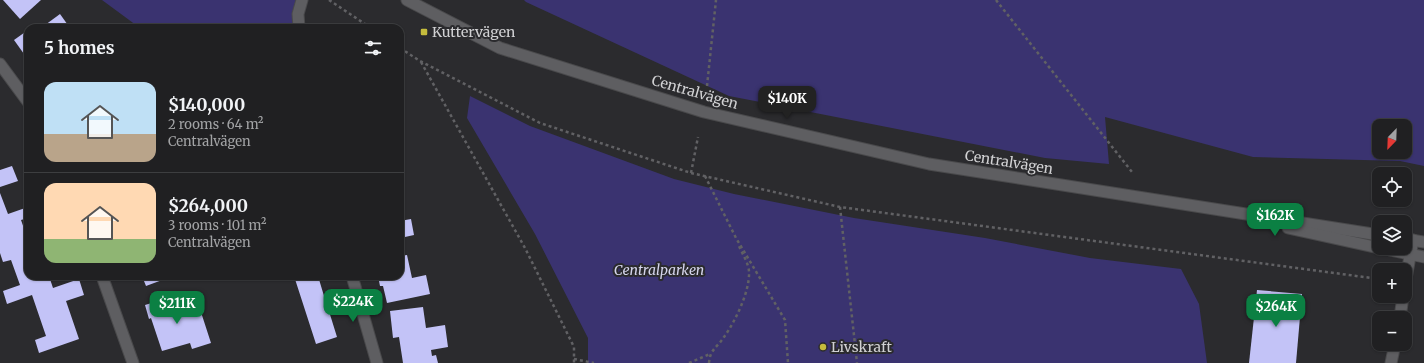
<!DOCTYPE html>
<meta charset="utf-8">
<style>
:root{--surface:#202022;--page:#2d2d2f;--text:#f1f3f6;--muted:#a2a3a5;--line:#3d3e40;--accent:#0b8043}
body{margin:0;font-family:Merriweather,serif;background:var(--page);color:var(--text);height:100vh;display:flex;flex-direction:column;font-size:15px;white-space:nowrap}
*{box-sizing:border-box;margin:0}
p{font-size:13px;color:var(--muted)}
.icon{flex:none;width:22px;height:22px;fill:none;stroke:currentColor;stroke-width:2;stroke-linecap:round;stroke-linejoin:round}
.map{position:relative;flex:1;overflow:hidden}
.panel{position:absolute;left:24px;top:24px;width:380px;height:256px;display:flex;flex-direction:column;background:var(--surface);border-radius:12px;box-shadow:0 1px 3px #0004,0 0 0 1px var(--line)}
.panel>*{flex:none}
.needle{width:26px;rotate:203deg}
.buttons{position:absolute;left:1372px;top:119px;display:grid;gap:8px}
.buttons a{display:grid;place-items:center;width:40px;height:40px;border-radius:8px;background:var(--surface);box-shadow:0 1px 3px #0004,0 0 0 1px var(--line);font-size:20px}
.price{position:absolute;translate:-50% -34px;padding:0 9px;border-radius:8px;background:var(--accent);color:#fff;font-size:13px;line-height:26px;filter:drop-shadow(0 1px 2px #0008)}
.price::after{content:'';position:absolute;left:50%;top:24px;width:12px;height:9px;margin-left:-6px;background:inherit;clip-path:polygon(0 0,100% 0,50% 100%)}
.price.on{background:#222;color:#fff}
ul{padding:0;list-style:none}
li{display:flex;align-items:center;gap:12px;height:100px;padding:0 20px}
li+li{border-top:1px solid var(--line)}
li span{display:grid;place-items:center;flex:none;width:112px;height:80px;border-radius:12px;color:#555}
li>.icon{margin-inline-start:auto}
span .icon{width:48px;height:48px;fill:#fffc;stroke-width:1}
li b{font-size:17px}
h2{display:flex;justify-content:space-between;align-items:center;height:48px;padding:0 20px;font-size:17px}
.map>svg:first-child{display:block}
</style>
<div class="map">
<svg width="1424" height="363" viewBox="0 0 1424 363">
<rect width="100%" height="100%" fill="#2b2b2e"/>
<!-- green -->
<g fill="#3a3370" fill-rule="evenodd">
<polygon points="102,0 303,0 297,28 140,28"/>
<path d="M524,0H1424V166L1400,161L1253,157L1105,117L1109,164L1045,158L729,96L526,2ZM1379,126H1405V152H1379Z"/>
<polygon points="470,96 530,126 674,179 734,194 854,218 985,238 1090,258 1181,269 1199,304 1207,363 588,363 588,338 535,234 467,118"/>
</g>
<!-- building -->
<g fill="#c3c3f7">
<polygon points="3,0 41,0 20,19"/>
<polygon points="60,14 70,28 41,28"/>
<polygon points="28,30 28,51 24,54 14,40"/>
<polygon points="12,166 18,181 0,187 0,170"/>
<polygon points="0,193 8,214 28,207 28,218 21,220 28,240 28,276 49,276 53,288 79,279 84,295 66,301 79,339 39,353 35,340 46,336 32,295 7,304 3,291 20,285 11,260 3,262 0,253"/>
<polygon points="411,219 414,235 405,237 405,241 402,241 403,244 400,245 400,221"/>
<polygon points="407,255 412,278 426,275 430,294 387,303 383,286 380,286 378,276 400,276 400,256"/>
<polygon points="142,276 173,276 146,286"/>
<polygon points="294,276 318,276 324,296 333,293 336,305 328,308 337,337 316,344"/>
<polygon points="1257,290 1302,294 1296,363 1249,363"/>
<polygon points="174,296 179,312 199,306 211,343 192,349 190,343 162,351 151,318 149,319 145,305"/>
<polygon points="423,307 426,328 445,325 448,347 431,350 432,356 436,355 438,363 403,363 399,337 393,338 390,311"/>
</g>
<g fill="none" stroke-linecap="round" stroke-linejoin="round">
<!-- minor casing -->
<g stroke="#49494b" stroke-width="13">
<g id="minor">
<polyline points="299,28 298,14 302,0"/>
<polyline points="0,64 28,102"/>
<polyline points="102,276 133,363"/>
<polyline points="352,276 377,363"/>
<polyline points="1405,284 1413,240"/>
<polyline points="1400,318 1403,296"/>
<polyline points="1391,363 1395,344"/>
</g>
</g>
<!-- tertiary casing -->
<g stroke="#49494b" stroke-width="13">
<g id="tertiary">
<polyline points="407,0 500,48 704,112 929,164 1379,235"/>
<polyline points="1288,228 1379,248"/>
<polyline points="1405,239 1424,242"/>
<polyline points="1380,248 1424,257"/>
</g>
</g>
<!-- path -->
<g stroke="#616164" stroke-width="2.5" stroke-dasharray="3 3" stroke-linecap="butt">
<polyline points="329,0 371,28"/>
<polyline points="996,0 1132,172"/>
<polyline points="400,48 420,61 540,123 691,173 840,207 1379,279"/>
<polyline points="421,62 525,248 574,347 574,363"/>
<polyline points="707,86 716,0"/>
<polyline points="691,173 698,137"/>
<polyline points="705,176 736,238 785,320 788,363"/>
<polyline points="840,207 857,363"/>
<polyline points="574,359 594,363"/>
<polyline points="689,363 710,354"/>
<path d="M709,363C710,349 717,348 724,337C735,322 750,291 749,272C749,264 742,253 739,246"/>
</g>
<!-- minor -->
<use href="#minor" stroke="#5e5e61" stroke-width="11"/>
<!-- tertiary -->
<use href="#tertiary" stroke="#5e5e61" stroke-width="11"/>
</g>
<!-- markers -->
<g fill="#c5bc3d" stroke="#2b2b2e" stroke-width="1.5">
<rect x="420" y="28" width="8" height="8" rx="2"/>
<circle cx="823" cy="347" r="4"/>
</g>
<g text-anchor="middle" stroke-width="4" stroke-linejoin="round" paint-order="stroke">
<!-- poi labels -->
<g font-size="14" fill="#d1d1d3" stroke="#2b2b2e" text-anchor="start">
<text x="432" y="37">Kuttervägen</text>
<text x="831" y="352">Livskraft</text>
</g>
<!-- street labels -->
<g font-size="14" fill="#d1d1d3" stroke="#2b2b2e">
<text transform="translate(695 92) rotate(16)" y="5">Centralvägen</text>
<text transform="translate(1009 162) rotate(9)" y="5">Centralvägen</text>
</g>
<!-- park labels -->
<g font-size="14" font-style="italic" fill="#d5d5ec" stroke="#2b2b2e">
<text x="659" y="275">Centralparken</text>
</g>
</g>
</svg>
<div class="buttons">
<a><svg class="needle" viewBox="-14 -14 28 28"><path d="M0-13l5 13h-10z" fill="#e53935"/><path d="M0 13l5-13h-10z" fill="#a2a3a5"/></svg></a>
<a><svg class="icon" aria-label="locate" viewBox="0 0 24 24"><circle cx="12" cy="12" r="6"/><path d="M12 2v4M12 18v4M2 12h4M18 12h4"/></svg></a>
<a><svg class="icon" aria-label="layers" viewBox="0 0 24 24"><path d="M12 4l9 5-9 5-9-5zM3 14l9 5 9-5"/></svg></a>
<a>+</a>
<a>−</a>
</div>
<b class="price on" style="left:787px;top:120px">$140K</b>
<b class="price" style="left:1275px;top:237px">$162K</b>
<b class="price" style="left:353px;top:323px">$224K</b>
<b class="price" style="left:177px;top:325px">$211K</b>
<b class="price" style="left:1276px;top:328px">$264K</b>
<section class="panel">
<h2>5 homes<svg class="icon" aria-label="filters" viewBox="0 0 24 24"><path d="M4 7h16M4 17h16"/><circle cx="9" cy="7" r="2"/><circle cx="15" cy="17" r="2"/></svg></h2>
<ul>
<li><span style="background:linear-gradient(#bfe0f5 65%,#b9a48a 0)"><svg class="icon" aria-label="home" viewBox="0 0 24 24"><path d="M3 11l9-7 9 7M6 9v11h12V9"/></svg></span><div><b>$140,000</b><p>2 rooms · 64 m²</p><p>Centralvägen</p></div></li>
<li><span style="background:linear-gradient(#ffd9b3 70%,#8fb573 0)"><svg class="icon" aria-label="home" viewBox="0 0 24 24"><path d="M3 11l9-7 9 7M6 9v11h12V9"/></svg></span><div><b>$264,000</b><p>3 rooms · 101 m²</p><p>Centralvägen</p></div></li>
</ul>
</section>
</div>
